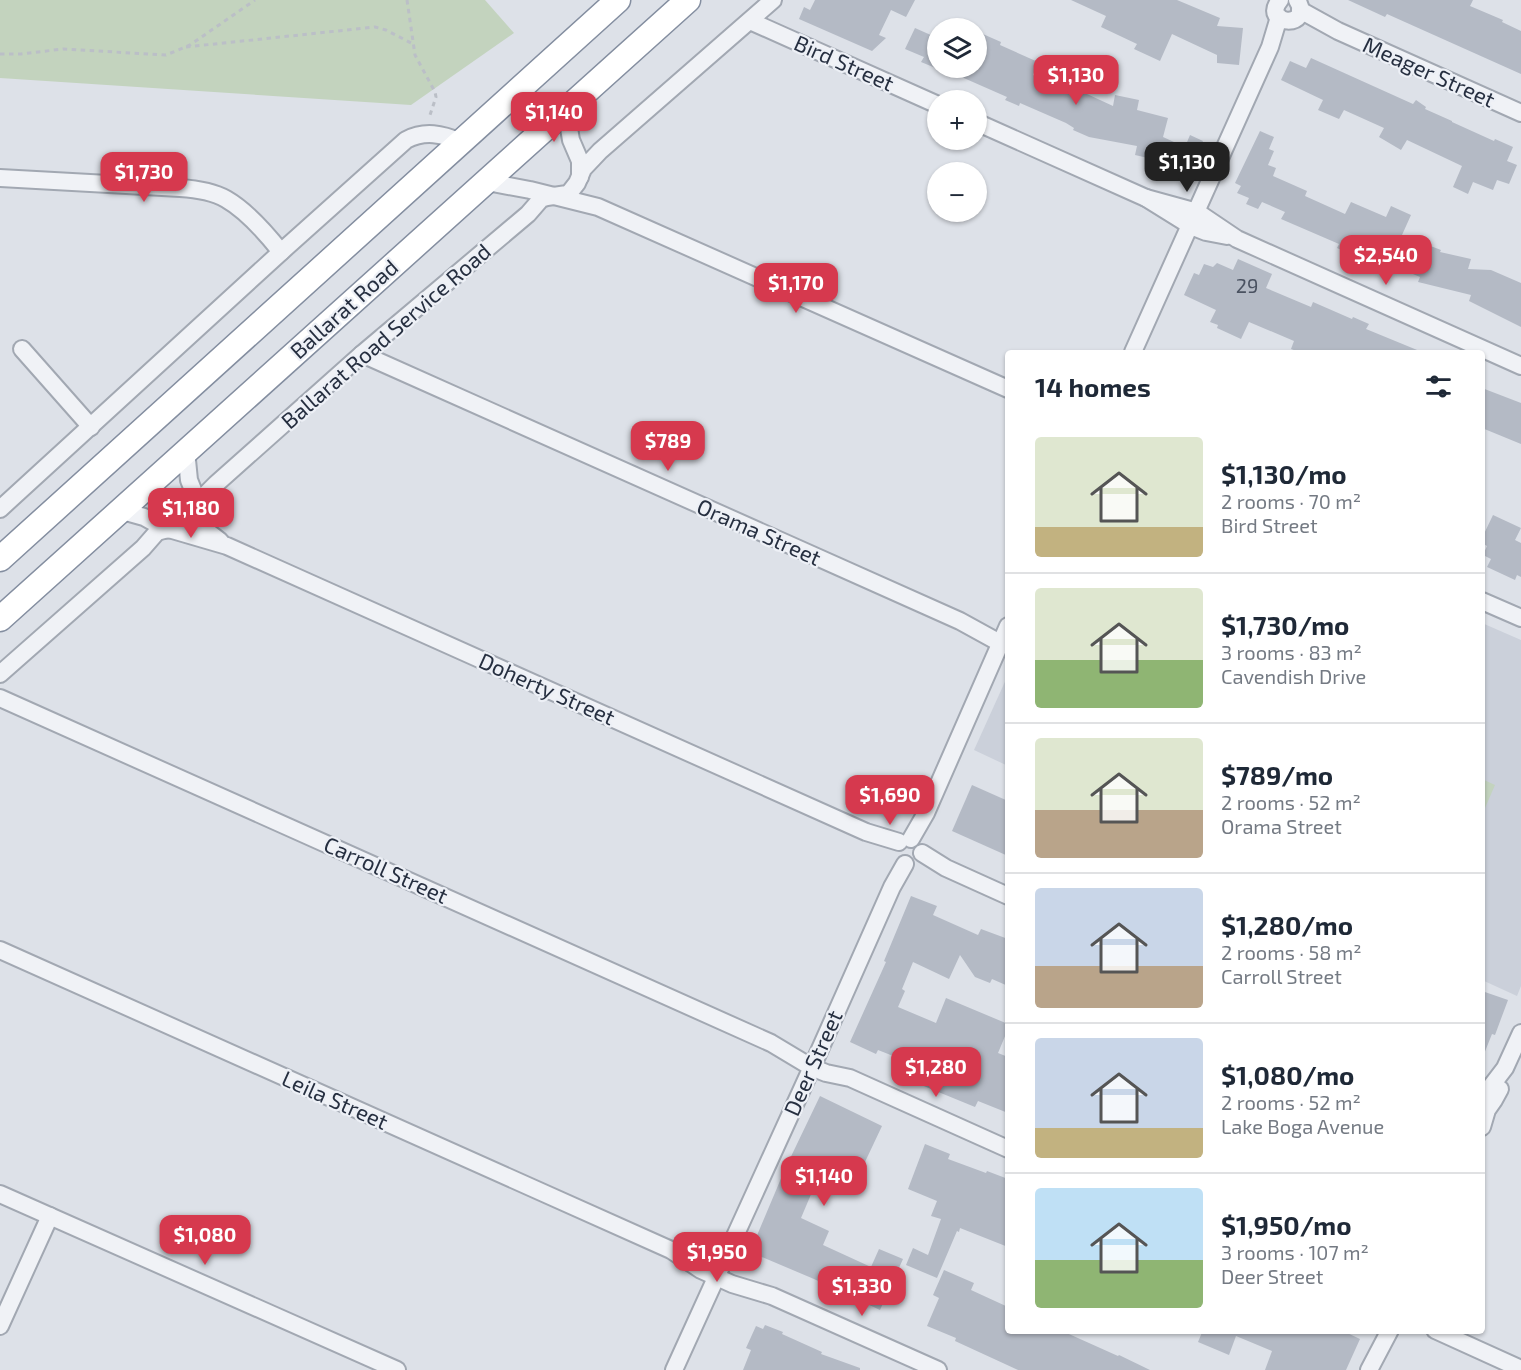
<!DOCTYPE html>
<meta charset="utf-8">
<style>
:root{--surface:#fff;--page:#f2f2f3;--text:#1f2937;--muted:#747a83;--line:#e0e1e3;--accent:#d6394e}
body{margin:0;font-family:"Exo 2",sans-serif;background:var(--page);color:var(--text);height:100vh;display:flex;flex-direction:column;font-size:22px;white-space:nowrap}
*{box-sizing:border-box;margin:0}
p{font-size:20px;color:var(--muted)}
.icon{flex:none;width:33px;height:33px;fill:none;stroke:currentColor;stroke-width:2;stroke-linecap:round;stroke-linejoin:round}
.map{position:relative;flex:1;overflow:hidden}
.side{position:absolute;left:1005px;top:350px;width:480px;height:984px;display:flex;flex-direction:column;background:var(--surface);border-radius:6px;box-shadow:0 2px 4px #0004}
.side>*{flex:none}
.controls{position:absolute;left:927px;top:18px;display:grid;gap:12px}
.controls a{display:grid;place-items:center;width:60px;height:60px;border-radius:50%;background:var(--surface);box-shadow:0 2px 4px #0004;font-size:30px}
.price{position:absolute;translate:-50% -51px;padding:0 14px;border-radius:12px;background:var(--accent);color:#fff;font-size:20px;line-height:39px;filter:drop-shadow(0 2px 3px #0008)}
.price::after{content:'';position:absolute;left:50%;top:36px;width:18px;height:14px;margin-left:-9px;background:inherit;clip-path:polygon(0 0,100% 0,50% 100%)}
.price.on{background:#222;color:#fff}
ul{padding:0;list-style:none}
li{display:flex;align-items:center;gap:18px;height:150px;padding:0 30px}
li+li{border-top:2px solid var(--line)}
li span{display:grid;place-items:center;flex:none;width:168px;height:120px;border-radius:6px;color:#555}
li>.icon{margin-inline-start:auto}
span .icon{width:72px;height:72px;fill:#fffc;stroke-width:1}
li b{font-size:26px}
h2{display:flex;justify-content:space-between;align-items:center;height:72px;padding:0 30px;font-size:26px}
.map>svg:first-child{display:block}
</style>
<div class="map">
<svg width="1521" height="1370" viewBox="0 0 1521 1370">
<rect width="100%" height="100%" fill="#dde1e8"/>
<!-- built -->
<g fill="#cbd0da">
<polygon points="1482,623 1521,640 1521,986 1517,996 1482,980"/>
<polygon points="1008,675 1008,766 974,750"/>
</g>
<!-- green -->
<g fill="#c3d3be">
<polygon points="0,0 485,0 514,33 411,105 0,78"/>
<polygon points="1482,779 1495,785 1482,815"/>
</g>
<!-- building -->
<g fill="#b4bac5">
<polygon points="815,0 915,0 906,17 891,10 879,35 886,38 872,51 799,19 804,7 810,10"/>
<polygon points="1071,0 1177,0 1220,18 1217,26 1243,28 1239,65 1217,63 1217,55 1172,34 1160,61 1134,49 1137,44 1101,27 1106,16"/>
<polygon points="1348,0 1473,0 1470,6 1503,20 1502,22 1521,31 1521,74 1387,14 1385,17"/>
<polygon points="938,25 938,69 921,62 924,57 905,49 915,28 933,36"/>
<polygon points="976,31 1001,42 1000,45 1038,62 1033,75 1072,92 1074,88 1113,106 1115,95 1139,100 1137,110 1168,118 1163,137 1185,147 1190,135 1203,141 1189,173 1173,166 1171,171 1159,166 1161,161 1135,155 1137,146 1089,137 1073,130 1074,128 1066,123 1020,103 1019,106 1005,100 1007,97 941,68 976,68"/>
<polygon points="1311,58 1413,104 1416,100 1426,107 1425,109 1452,121 1452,122 1494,141 1495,139 1513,147 1507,161 1517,165 1509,184 1497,180 1493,190 1473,182 1468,194 1453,187 1462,166 1407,140 1401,150 1379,137 1384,128 1344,110 1339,119 1318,110 1323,100 1281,80 1290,61 1306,68"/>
<polygon points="1260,131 1274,137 1269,149 1274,151 1268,165 1276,168 1273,176 1307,191 1305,196 1345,214 1351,202 1386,217 1391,206 1411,215 1402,235 1441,250 1440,252 1471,259 1468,269 1491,270 1521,283 1521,327 1469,301 1471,295 1418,282 1420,277 1394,266 1391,273 1337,248 1339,244 1281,219 1285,212 1262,202 1258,209 1246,204 1249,198 1237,193 1241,186 1235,183"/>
<polygon points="1238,259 1272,274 1266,288 1311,307 1313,302 1352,319 1353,317 1369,324 1366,329 1422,352 1299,352 1291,349 1294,341 1249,322 1241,339 1217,328 1218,325 1210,322 1216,310 1184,295 1194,273 1199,275 1204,264 1213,267 1217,263 1233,270"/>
<polygon points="1482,388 1521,403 1521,444 1482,428"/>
<polygon points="1493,515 1521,528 1515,540 1521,543 1521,577 1517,575 1515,580 1487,567 1491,559 1483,555 1487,546 1482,543 1482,538"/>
<polygon points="972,785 1008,801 1008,856 952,831"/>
<polygon points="911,896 937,906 933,915 978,935 981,929 1008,939 1008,986 992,979 990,983 975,977 960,955 949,979 913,962 902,989 905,991 898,1007 936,1023 946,998 1008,1024 1008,1029 998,1053 1008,1057 1008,1113 978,1101 975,1107 909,1080 916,1065 878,1050 876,1054 850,1042 886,962 884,961"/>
<polygon points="1482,991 1508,1000 1495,1035 1492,1034 1482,1059"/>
<polygon points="820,1096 882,1126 856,1181 821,1165 809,1191 812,1192 801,1218 829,1231 823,1245 871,1267 879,1249 903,1259 880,1310 814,1279 750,1252 785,1169"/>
<polygon points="925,1144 950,1154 948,1159 986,1173 987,1171 1008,1179 1008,1247 960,1228 959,1232 957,1231 937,1278 906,1265 913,1248 928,1255 941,1219 931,1216 937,1201 908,1189"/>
<polygon points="944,1270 974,1283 971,1290 1008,1307 1008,1330 1060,1330 1118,1356 1119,1355 1150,1370 1018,1370 955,1341 956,1338 927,1326 939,1298 933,1295"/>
<polygon points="765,1325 783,1332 782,1334 822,1352 821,1354 860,1368 860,1370 743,1370 751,1350 746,1348 756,1326 763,1329"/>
<polygon points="1203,1330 1341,1330 1360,1339 1346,1370 1265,1370 1272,1351 1236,1336 1229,1355 1198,1342"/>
</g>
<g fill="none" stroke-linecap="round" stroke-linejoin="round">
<!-- minor casing -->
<g stroke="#a2a8b2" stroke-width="20">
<g id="minor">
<path d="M1280,0C1259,26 1315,29 1297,0"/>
<polyline points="1300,10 1338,31 1521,113"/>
<polyline points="750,21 938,105"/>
<polyline points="566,110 571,140 580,161 580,177"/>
<polyline points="976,122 1146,198 1191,226 1206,232 1227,236"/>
<path d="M0,178L180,188C196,189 212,191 226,199C247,211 266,233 281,252"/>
<polyline points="487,182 530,190 598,207 1008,389"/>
<polyline points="1146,198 1197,212 1237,239 1521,366"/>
<polyline points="22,349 91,427"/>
<polyline points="1133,352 1270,47 1279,17"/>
<polyline points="362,354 960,621 1000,643"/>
<polyline points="186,450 189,480 197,500 201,522 207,531 220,541"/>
<path d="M0,509L281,252L406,140C425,130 442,134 461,142"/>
<polyline points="119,510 144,517 162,527 227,546 866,832 899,842"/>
<polyline points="1482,601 1521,618"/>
<polyline points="0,674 143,548 157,532 164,530 177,528 187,523 194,514 200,500 216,484 362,354 528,214 541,199 547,197 567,194 570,192 577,183 583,169 600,151 773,0"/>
<polyline points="0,698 771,1043 811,1067 826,1073 850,1078 1008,1149"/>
<polyline points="911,839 926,813 1008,626"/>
<polyline points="922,853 946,868 1008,896"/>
<polyline points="0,950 671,1250 701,1270 732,1284 772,1296 938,1370"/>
<polyline points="1482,1098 1505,1068 1521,1033"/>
<polyline points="1482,1127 1487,1110 1494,1100 1500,1089"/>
<polyline points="0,1194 397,1370"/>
<polyline points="0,1326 50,1216"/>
<polyline points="1435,1330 1521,1369"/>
<polyline points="674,1370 817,1056 892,887 905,864"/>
<polyline points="1369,1370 1390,1330"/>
</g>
</g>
<!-- highway casing -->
<g stroke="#848ea0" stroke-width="27">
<g id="highway">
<polyline points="0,559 618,0"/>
<polyline points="0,619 688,0"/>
</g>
</g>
<!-- path -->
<g stroke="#bbbfc7" stroke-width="3" stroke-dasharray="4.5 4.5" stroke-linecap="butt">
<polyline points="407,0 415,55 435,92 436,97 429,118"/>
<polyline points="186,47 375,27 386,30 413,44"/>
<polyline points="0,54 21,54 63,49 166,55 190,45 255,0"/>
</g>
<!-- minor -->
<use href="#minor" stroke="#f0f2f6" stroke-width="16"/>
<!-- highway -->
<use href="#highway" stroke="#fff" stroke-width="24"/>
</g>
<g text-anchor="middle" stroke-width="4.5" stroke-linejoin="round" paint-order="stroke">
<!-- number labels -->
<g font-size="20" fill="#4a5261">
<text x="1247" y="293">29</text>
</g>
<!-- street labels -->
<g font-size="22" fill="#262f40" stroke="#edf0f6">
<text transform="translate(844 63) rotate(24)" y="8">Bird Street</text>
<text transform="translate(1429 72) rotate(24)" y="8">Meager Street</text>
<text transform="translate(344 309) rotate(-42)" y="8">Ballarat Road</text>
<text transform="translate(386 336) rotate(-41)" y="8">Ballarat Road Service Road</text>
<text transform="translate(759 532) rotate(24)" y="8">Orama Street</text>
<text transform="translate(547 689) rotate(24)" y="8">Doherty Street</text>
<text transform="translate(386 870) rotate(24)" y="8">Carroll Street</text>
<text transform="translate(813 1063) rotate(-66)" y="8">Deer Street</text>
<text transform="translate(335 1100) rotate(24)" y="8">Leila Street</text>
</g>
</g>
</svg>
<div class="controls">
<a><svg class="icon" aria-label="layers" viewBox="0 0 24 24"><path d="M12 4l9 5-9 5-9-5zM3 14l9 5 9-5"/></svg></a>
<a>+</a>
<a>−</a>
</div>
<b class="price" style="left:1076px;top:106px">$1,130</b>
<b class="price" style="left:554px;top:143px">$1,140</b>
<b class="price on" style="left:1187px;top:193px">$1,130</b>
<b class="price" style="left:144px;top:203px">$1,730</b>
<b class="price" style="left:1386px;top:286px">$2,540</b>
<b class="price" style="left:796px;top:314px">$1,170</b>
<b class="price" style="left:668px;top:472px">$789</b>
<b class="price" style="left:191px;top:539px">$1,180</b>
<b class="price" style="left:890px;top:826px">$1,690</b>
<b class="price" style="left:936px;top:1098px">$1,280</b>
<b class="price" style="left:824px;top:1207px">$1,140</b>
<b class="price" style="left:205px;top:1266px">$1,080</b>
<b class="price" style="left:717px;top:1283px">$1,950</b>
<b class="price" style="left:862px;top:1317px">$1,330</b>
<section class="side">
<h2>14 homes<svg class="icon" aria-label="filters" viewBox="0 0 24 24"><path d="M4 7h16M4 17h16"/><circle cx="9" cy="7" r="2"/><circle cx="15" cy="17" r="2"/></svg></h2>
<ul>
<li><span style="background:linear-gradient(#dfe7d0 75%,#c2b280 0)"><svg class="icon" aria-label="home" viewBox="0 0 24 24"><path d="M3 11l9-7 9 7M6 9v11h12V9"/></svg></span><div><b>$1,130/mo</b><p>2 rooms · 70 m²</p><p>Bird Street</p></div></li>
<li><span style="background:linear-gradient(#dfe7d0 60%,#8fb573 0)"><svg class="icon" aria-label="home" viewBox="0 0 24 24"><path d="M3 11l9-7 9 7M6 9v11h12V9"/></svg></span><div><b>$1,730/mo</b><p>3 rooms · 83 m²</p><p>Cavendish Drive</p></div></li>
<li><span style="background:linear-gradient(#dfe7d0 60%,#b9a48a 0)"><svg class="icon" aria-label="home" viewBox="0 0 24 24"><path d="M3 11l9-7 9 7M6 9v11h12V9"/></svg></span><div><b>$789/mo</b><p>2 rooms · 52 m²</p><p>Orama Street</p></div></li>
<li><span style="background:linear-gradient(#c9d6e8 65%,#b9a48a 0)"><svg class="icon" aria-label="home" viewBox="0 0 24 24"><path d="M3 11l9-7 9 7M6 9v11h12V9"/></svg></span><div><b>$1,280/mo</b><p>2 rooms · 58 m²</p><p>Carroll Street</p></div></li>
<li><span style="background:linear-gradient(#c9d6e8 75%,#c2b280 0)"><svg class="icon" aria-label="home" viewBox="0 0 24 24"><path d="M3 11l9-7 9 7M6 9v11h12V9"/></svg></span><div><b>$1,080/mo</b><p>2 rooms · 52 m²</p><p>Lake Boga Avenue</p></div></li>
<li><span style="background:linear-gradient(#bfe0f5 60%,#8fb573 0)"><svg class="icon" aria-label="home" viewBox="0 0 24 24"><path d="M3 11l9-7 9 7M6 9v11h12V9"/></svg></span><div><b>$1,950/mo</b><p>3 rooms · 107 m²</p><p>Deer Street</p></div></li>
</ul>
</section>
</div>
